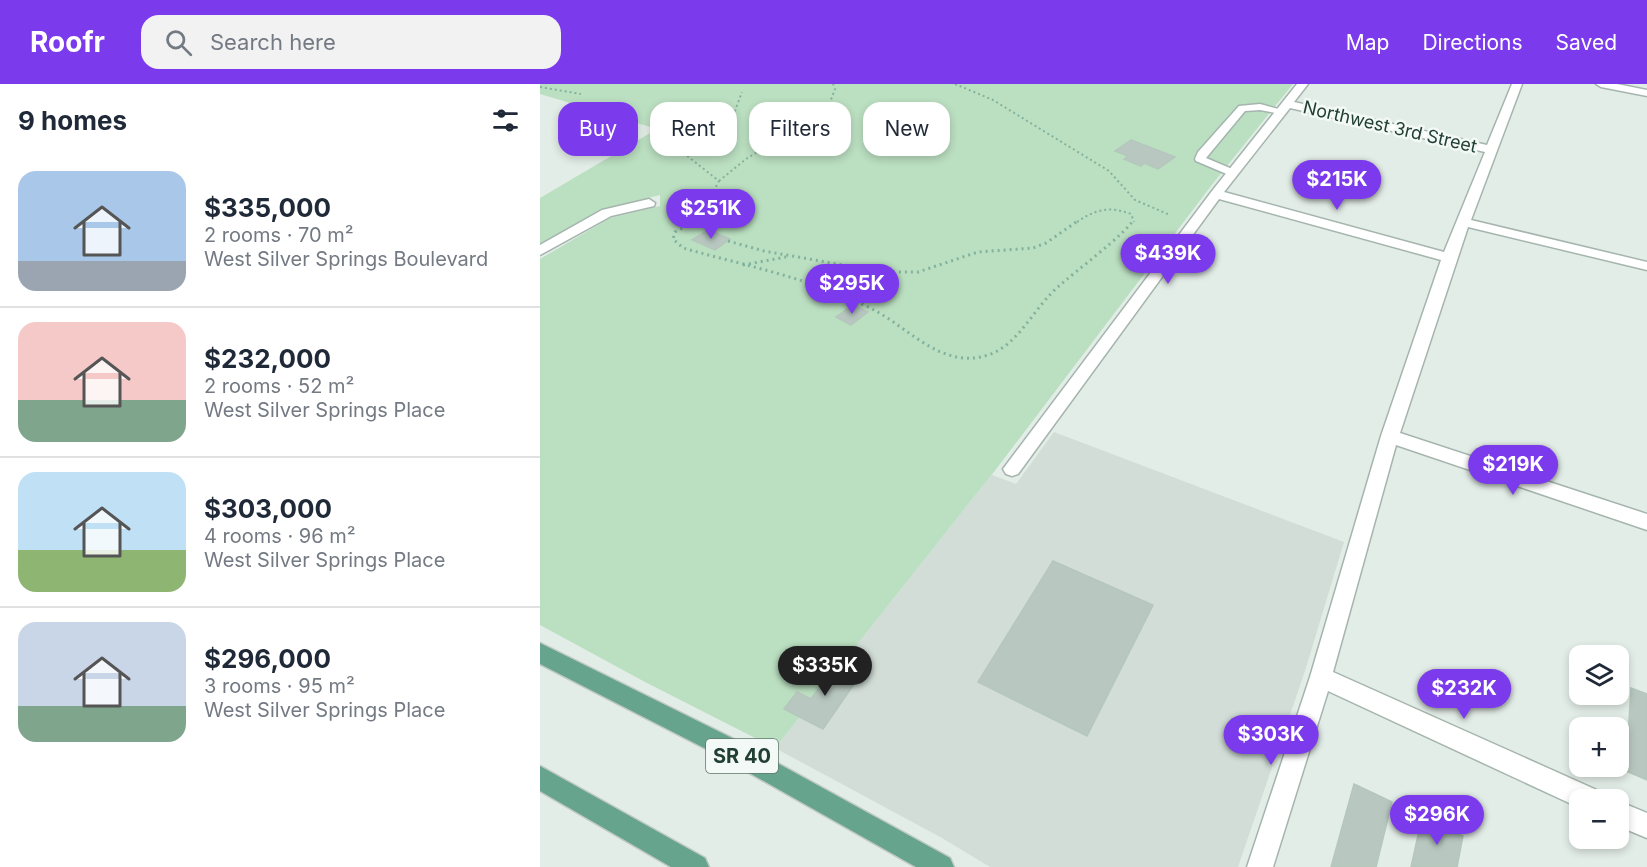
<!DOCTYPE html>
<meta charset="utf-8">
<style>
:root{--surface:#fff;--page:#f2f2f3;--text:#1f2937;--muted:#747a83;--line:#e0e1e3;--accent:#7c3aed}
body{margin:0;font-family:Inter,sans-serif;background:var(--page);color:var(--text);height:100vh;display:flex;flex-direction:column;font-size:22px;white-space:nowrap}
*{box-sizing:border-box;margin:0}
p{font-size:20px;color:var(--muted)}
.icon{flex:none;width:33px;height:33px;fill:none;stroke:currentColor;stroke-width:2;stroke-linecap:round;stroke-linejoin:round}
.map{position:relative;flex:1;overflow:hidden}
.side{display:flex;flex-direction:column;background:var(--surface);width:540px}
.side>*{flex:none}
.guide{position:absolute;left:18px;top:18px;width:570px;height:54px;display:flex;gap:12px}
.fabs{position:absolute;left:1029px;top:561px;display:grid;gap:12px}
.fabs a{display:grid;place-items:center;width:60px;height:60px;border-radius:12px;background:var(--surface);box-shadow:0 3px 9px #0003;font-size:30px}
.price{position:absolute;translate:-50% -51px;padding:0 14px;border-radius:21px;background:var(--accent);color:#fff;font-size:20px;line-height:39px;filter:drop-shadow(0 2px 3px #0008)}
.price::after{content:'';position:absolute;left:50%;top:36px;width:18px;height:14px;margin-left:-9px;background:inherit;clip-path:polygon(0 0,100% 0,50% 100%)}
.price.selected{background:#222;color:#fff}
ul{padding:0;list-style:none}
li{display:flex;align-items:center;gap:18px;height:150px;padding:0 18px}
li+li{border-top:2px solid var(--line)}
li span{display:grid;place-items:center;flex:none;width:168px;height:120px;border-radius:18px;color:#555}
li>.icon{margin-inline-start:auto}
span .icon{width:72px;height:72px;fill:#fffc;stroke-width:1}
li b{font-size:26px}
h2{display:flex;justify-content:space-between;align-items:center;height:72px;padding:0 18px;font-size:26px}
.tag{padding:0 21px;border-radius:18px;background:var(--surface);box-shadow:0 3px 9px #0003;font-size:21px;line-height:54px}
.tag.selected{background:var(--accent);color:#fff}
header{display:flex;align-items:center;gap:36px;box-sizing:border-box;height:84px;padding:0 30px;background:var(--accent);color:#fff}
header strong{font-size:28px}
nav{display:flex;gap:33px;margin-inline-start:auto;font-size:21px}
.search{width:420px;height:54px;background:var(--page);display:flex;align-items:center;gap:15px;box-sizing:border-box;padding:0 21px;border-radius:18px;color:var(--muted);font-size:22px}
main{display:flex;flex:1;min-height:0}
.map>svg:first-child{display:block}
</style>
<header>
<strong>Roofr</strong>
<div class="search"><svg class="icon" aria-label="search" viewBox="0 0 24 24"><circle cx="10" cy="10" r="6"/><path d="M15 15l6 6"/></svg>Search here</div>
<nav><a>Map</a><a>Directions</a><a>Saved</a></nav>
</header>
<main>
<section class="side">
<h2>9 homes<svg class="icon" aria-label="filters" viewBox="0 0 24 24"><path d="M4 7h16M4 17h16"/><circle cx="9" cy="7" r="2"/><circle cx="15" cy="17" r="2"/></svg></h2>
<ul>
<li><span style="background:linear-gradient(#a9c7e8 75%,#9aa5b1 0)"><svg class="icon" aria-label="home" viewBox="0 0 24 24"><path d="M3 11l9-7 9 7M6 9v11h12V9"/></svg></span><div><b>$335,000</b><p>2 rooms · 70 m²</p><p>West Silver Springs Boulevard</p></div></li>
<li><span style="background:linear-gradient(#f6c9c9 65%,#7fa58c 0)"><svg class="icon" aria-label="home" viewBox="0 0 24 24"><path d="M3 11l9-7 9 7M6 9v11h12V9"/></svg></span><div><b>$232,000</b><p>2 rooms · 52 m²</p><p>West Silver Springs Place</p></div></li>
<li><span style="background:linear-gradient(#bfe0f5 65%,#8fb573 0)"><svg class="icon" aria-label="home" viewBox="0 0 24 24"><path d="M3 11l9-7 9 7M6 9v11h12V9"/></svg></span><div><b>$303,000</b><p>4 rooms · 96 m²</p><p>West Silver Springs Place</p></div></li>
<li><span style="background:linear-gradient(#c9d6e8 70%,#7fa58c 0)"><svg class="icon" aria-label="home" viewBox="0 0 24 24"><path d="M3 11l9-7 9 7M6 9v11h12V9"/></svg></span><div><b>$296,000</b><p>3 rooms · 95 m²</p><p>West Silver Springs Place</p></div></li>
</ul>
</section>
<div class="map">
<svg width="1107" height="783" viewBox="0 0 1107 783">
<rect width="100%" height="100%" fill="#e3ede7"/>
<!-- built -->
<polygon fill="#d1ddd6" points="514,348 804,458 765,587 698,783 450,783 402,754 235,664 460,380 452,391 476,400"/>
<!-- green -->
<polygon fill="#bbdfc1" points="0,0 753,0 671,102 460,380 235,664 105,598 0,541 0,175 70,134 120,122 120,111 61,126 0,161 0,114 117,45 0,10"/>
<!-- building -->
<g fill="#b8c8c0" stroke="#b5c7bd" stroke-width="1.5">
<polygon points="591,56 635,73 618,85 604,79 601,82 584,75 588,72 575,67"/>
<polygon points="168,146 190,155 175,166 152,156"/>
<polygon points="313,221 328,228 311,241 296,233"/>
<polygon points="513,477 613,521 547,652 438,598"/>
<polygon points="297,579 321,590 283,645 244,625 257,608 271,615"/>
<polygon points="1091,604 1107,610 1107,696 1086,687"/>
<polygon points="814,700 852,718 836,783 791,783"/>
<polygon points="882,733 923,752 917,783 871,783"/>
</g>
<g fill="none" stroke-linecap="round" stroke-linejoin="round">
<!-- lane casing -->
<g stroke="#a5b5ae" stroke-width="3">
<polygon id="lane" points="720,20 746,27 741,30 720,26 705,27 666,74 697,87 697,91 689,91 656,77 655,75 658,68 699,22"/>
</g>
<!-- street casing -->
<g stroke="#a5b5ae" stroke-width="3">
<g id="street">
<path d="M757,0H768L754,18L947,61L972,0H982L931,136L1107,178V186L928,143L860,349L1107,430V446L856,361L793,588L1059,707L1062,716H1040V724L788,607L733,783H707L770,593L841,352L901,176L679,115L478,390L472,392L466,390L463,385L672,107ZM750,24L945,68L904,168L684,108Z"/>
<polygon points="1056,0 1077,0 1107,6 1107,12 1061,3"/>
<polygon points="109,115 115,119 114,122 71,132 0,171 0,161 62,126"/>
<polygon points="1078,717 1107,729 1107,754 1078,742"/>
</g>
</g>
<!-- primary casing -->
<g stroke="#c1c9c6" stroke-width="3">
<g id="primary">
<polygon points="0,559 190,653 410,774 414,783 376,783 174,669 0,580"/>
<polygon points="0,682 165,774 169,783 131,783 0,707"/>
</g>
</g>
<!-- path-far1 -->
<g stroke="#82b29d" stroke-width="2" stroke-dasharray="2 3" stroke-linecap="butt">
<polyline points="415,0 453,16 569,87 595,116 630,131"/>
<polyline points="0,3 41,10"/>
<polyline points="179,97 206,75 281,29 289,21 295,5 293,0"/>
<polyline points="157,138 179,97 146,71 192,35 202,8"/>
<path d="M537,138C556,125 570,122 591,130L594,138"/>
</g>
<!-- path -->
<g stroke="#82b29d" stroke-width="3" stroke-dasharray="2 4" stroke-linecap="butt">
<path d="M158,136L135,148L133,155L143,164C206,182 275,195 334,226C370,245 403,286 448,271C479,261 494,223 519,202C532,190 588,148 593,136"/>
<polyline points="188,157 224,167 320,184 355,188 378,188 438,168 493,164 506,159 539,136"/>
<polyline points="203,181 246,173"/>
</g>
<!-- lane -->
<use href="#lane" fill="#fff" fill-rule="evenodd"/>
<!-- street -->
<use href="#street" fill="#fff" fill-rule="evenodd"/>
<!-- primary -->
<use href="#primary" fill="#66a48d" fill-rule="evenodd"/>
</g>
<g text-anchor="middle" stroke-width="5" stroke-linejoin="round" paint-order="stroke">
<!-- far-street labels -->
<g font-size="18" fill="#223f34" stroke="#f3f9f6">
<text transform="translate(850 43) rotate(13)" y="6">Northwest 3rd Street</text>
</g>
<!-- shield labels -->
<rect fill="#f3f9f6" stroke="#61776e" stroke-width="1.5" x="166" y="655" width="72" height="34" rx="4.5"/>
<g font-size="20" font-weight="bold" fill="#223f34">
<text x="202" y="679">SR 40</text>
</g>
</g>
</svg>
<div class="fabs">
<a><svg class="icon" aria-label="layers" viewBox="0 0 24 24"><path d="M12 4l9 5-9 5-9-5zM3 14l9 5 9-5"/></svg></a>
<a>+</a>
<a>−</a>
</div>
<b class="price" style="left:797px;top:127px">$215K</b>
<b class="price" style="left:171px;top:156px">$251K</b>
<b class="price" style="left:628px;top:201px">$439K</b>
<b class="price" style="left:312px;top:231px">$295K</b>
<b class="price" style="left:973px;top:412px">$219K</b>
<b class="price selected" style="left:285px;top:613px">$335K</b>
<b class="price" style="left:924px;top:636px">$232K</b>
<b class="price" style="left:731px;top:682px">$303K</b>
<b class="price" style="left:897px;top:762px">$296K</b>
<div class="guide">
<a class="tag selected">Buy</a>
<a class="tag">Rent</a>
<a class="tag">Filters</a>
<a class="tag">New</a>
</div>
</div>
</main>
